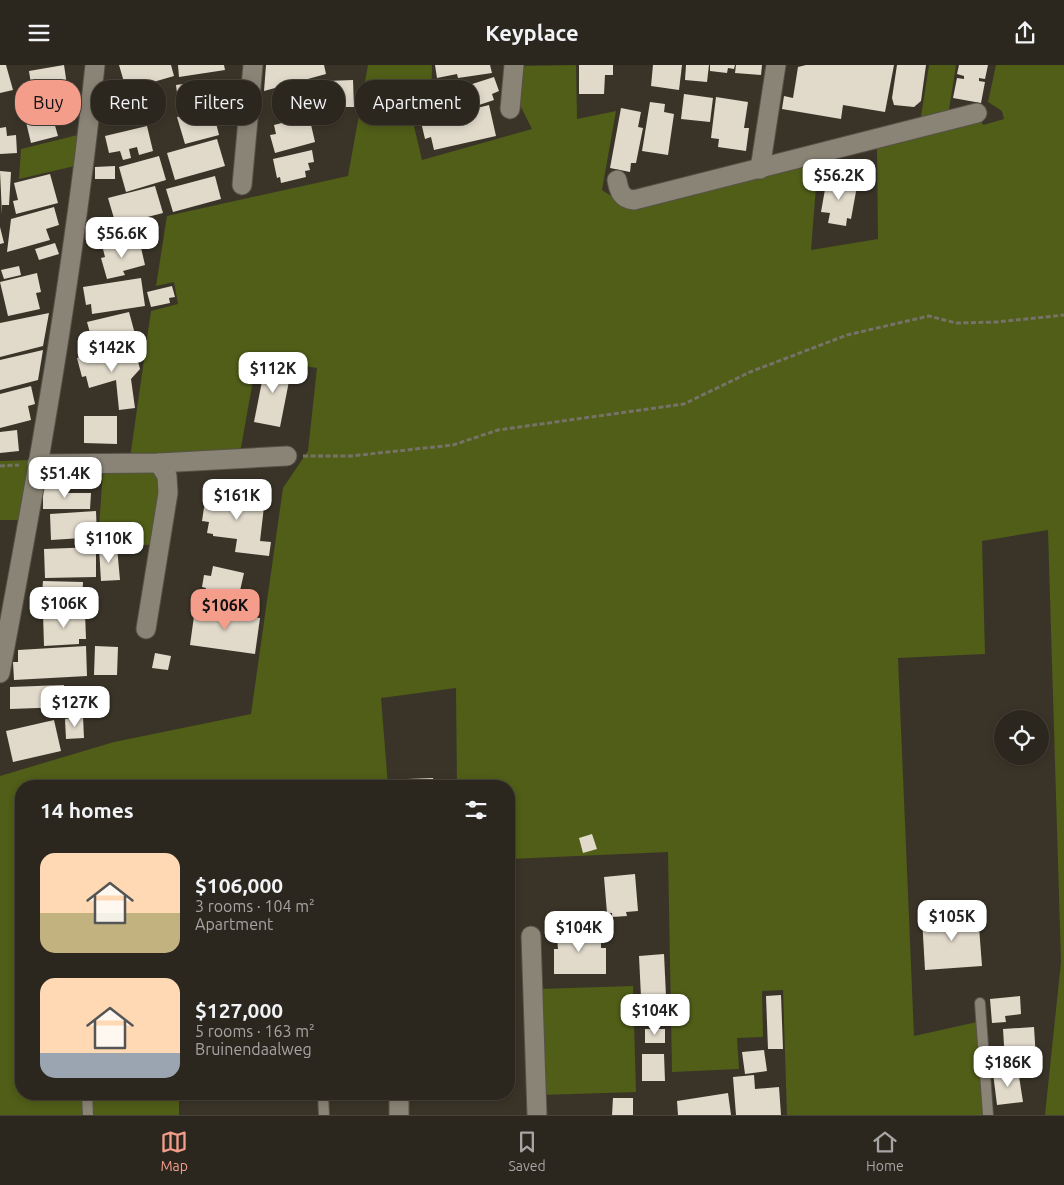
<!DOCTYPE html>
<meta charset="utf-8">
<style>
:root{--surface:#2c271e;--page:#342f27;--text:#f1f3f6;--muted:#a6a5a4;--line:#48443c;--accent:#f49d8b}
body{margin:0;font-family:Ubuntu,sans-serif;background:var(--page);color:var(--text);height:100vh;display:flex;flex-direction:column;font-size:19px;white-space:nowrap}
*{box-sizing:border-box;margin:0}
p{font-size:16px;color:var(--muted)}
.icon{flex:none;width:28px;height:28px;fill:none;stroke:currentColor;stroke-width:2;stroke-linecap:round;stroke-linejoin:round}
.map{position:relative;flex:1;overflow:hidden}
.sheet{position:absolute;left:15px;top:715px;width:500px;height:320px;display:flex;flex-direction:column;background:var(--surface);border-radius:20px;box-shadow:0 2px 8px #0003,0 0 0 1px var(--line)}
.sheet>*{flex:none}
.guide{position:absolute;left:15px;top:15px;width:500px;height:45px;display:flex;gap:10px}
.buttons{position:absolute;left:994px;top:645px;display:grid;gap:10px}
.buttons a{display:grid;place-items:center;width:55px;height:55px;border-radius:50%;background:var(--surface);box-shadow:0 2px 8px #0003,0 0 0 1px var(--line);font-size:25px}
.price{position:absolute;translate:-50% -42px;padding:0 11px;border-radius:10px;background:#fff;color:#222;font-size:16px;line-height:32px;filter:drop-shadow(0 1px 2px #0008)}
.price::after{content:'';position:absolute;left:50%;top:30px;width:15px;height:11px;margin-left:-8px;background:inherit;clip-path:polygon(0 0,100% 0,50% 100%)}
.price.on{background:var(--accent);color:#111}
ul{padding:0;list-style:none}
li{display:flex;align-items:center;gap:15px;height:125px;padding:0 25px}
li span{display:grid;place-items:center;flex:none;width:140px;height:100px;border-radius:15px;color:#555}
li>.icon{margin-inline-start:auto}
span .icon{width:60px;height:60px;fill:#fffc;stroke-width:1}
li b{font-size:21px}
h2{display:flex;justify-content:space-between;align-items:center;height:60px;padding:0 25px;font-size:21px}
.pill{padding:0 18px;border-radius:20px;background:var(--surface);box-shadow:0 2px 8px #0003,0 0 0 1px var(--line);font-size:18px;line-height:45px}
.pill.on{background:var(--accent);color:#111}
header{display:flex;justify-content:space-between;align-items:center;height:65px;padding:0 25px;background:var(--surface);font-size:22px;font-weight:700}
.dock{display:flex;justify-content:space-around;align-items:center;height:70px;border-top:1px solid var(--line);background:var(--surface);font-size:14px;color:var(--muted)}
.dock a{display:grid;justify-items:center;gap:2px}
.dock .on{color:var(--accent)}
.map>svg:first-child{display:block}
</style>
<header><svg class="icon" aria-label="menu" viewBox="0 0 24 24"><path d="M4 6h16M4 12h16M4 18h16"/></svg>Keyplace<svg class="icon" aria-label="share" viewBox="0 0 24 24"><path d="M12 15V3M7 8l5-5 5 5M5 13v7h14v-7"/></svg></header>
<div class="map">
<svg width="1064" height="1050" viewBox="0 0 1064 1050">
<rect width="100%" height="100%" fill="#3a3428"/>
<!-- green -->
<g fill="#505e18">
<polygon points="368,0 432,0 431,52 413,57 422,95 532,64 517,34 519,1 576,0 577,54 616,46 602,125 628,142 818,96 811,185 878,174 877,81 980,53 983,60 1004,54 1002,46 988,37 996,0 1064,0 1064,1050 1045,1050 1061,897 1048,465 982,476 985,589 898,593 914,971 977,957 985,1050 787,1050 783,925 762,926 763,972 737,973 739,1004 672,1007 668,787 509,794 509,721 457,721 456,623 381,633 388,721 21,721 21,1029 179,1029 179,1050 0,1050 0,711 114,677 251,649 283,423 308,386 317,303 257,293 240,388 130,393 151,246 178,239 174,217 156,221 167,151 348,111"/>
<polygon points="929,0 956,0 948,51 920,58"/>
<polygon points="82,69 79,100 19,114 21,84"/>
<polygon points="31,395 22,455 0,455 0,396"/>
<polygon points="103,404 154,404 162,412 154,480 98,479"/>
<polygon points="633,921 636,1027 541,1030 538,924"/>
<polygon points="329,1029 395,1029 395,1036 329,1035"/>
</g>
<!-- building -->
<g fill="#e1dacb">
<polygon points="0,0 6,0 13,25 0,28"/>
<polygon points="64,0 68,27 63,27 64,34 34,39 29,6"/>
<polygon points="119,0 171,0 174,11 129,24 126,16 124,17"/>
<polygon points="178,0 224,0 225,5 179,12"/>
<polygon points="266,0 324,0 326,9 264,26"/>
<polygon points="435,0 490,0 492,8 458,13 457,9 437,13"/>
<polygon points="579,0 613,0 613,10 605,10 604,29 579,29"/>
<polygon points="653,0 682,0 679,25 651,21"/>
<polygon points="686,0 709,0 707,17 685,15"/>
<polygon points="710,0 735,0 734,4 728,3 727,8 710,6"/>
<polygon points="736,0 762,0 761,10 735,8"/>
<polygon points="806,0 894,0 885,47 843,40 841,54 782,44 784,31 793,33 798,2"/>
<polygon points="897,0 926,0 921,36 914,42 894,40 892,33"/>
<polygon points="959,0 988,0 985,14 979,13 979,16 985,17 981,38 953,33 957,13 964,14 964,11 957,9"/>
<polygon points="494,12 499,26 492,29 494,35 473,42 466,21"/>
<polygon points="211,15 214,38 179,43 176,20"/>
<polygon points="353,15 354,42 326,42 326,16"/>
<polygon points="307,19 313,46 282,54 275,27"/>
<polygon points="156,22 163,49 127,58 125,49 120,50 116,32"/>
<polygon points="684,29 713,33 710,57 681,54"/>
<polygon points="716,32 748,37 744,63 749,63 746,86 718,82 719,74 711,73"/>
<polygon points="650,37 665,39 664,47 674,49 668,90 642,86"/>
<polygon points="227,39 231,54 216,58 219,70 185,79 177,52"/>
<polygon points="489,40 496,71 434,85 431,72 425,74 421,57"/>
<polygon points="621,43 641,47 638,62 643,63 636,98 631,98 630,107 610,103"/>
<polygon points="52,50 58,71 31,78 26,57"/>
<polygon points="309,51 315,77 275,88 270,70 276,69 274,60"/>
<polygon points="147,61 153,86 139,90 137,82 129,84 131,93 123,95 120,86 109,88 105,71"/>
<polygon points="6,62 7,71 16,70 17,88 0,89 0,63"/>
<polygon points="217,74 225,101 175,115 167,88"/>
<polygon points="312,85 314,97 308,98 310,105 305,106 306,112 281,118 280,112 277,113 273,94"/>
<polygon points="159,91 166,115 126,127 119,102"/>
<polygon points="115,101 115,114 95,114 95,102"/>
<polygon points="0,106 11,107 9,140 2,140 2,150"/>
<polygon points="50,109 58,138 16,149 13,136 18,135 14,118"/>
<polygon points="215,111 221,134 173,147 166,124"/>
<polygon points="827,113 849,116 848,119 857,121 851,154 847,153 846,161 828,158 830,148 821,147"/>
<polygon points="155,121 163,148 116,160 108,133"/>
<polygon points="54,142 59,160 46,164 50,175 7,187 11,154"/>
<polygon points="0,162 4,178 0,179"/>
<polygon points="139,174 145,200 123,206 125,210 107,214 101,193 105,192 103,184"/>
<polygon points="55,178 59,189 39,195 35,184"/>
<polygon points="19,201 21,210 4,214 1,205"/>
<polygon points="37,208 41,227 36,228 40,244 8,251 0,217"/>
<polygon points="141,213 145,241 92,249 91,239 86,240 83,222"/>
<polygon points="172,221 175,232 169,233 170,238 151,242 147,227"/>
<polygon points="129,247 135,269 93,279 87,257"/>
<polygon points="49,248 43,281 0,292 0,258"/>
<polygon points="118,282 121,293 136,289 140,304 131,314 135,343 119,345 116,315 89,323 86,311 82,312 77,293"/>
<polygon points="43,285 38,315 0,325 0,295"/>
<polygon points="266,296 292,301 280,362 254,357"/>
<polygon points="31,321 35,339 28,341 31,355 0,363 0,329"/>
<polygon points="84,351 117,351 117,379 84,378"/>
<polygon points="17,365 19,386 0,388 0,367"/>
<polygon points="43,422 68,422 68,428 91,428 90,444 43,444"/>
<polygon points="210,427 265,433 260,476 271,477 269,491 235,487 237,474 213,471 213,469 207,468 209,457 202,456 205,436 209,437"/>
<polygon points="96,446 97,472 51,475 50,449"/>
<polygon points="96,482 96,512 45,513 44,484"/>
<polygon points="117,482 120,515 101,516 99,483"/>
<polygon points="213,501 244,508 237,539 204,532 206,523 202,522 204,510 211,511"/>
<polygon points="43,516 83,517 82,540 51,540 51,544 35,544 35,529 42,529"/>
<polygon points="195,544 260,553 255,589 190,580"/>
<polygon points="85,547 86,574 79,574 79,579 44,581 43,549"/>
<polygon points="86,581 87,611 14,615 13,597 18,597 18,585"/>
<polygon points="95,581 118,582 117,610 94,610"/>
<polygon points="155,588 171,591 168,605 152,603"/>
<polygon points="64,620 65,642 10,644 10,622"/>
<polygon points="83,652 84,673 66,674 65,654"/>
<polygon points="54,655 61,686 13,697 6,666"/>
<polygon points="433,713 434,721 407,721 407,714"/>
<polygon points="592,769 597,784 583,788 579,773"/>
<polygon points="635,809 638,846 626,847 627,851 612,852 612,848 607,848 604,812"/>
<polygon points="515,829 515,865 509,865 509,830"/>
<polygon points="978,849 982,901 925,905 922,853"/>
<polygon points="564,858 583,858 583,872 601,872 601,883 606,883 606,909 554,909 554,884 558,884 557,873 564,873"/>
<polygon points="664,889 666,931 641,932 639,891"/>
<polygon points="781,930 783,984 768,984 766,931"/>
<polygon points="1020,931 1021,949 1005,951 1006,957 992,958 990,934"/>
<polygon points="1034,962 1036,994 1005,996 1003,964"/>
<rect x="645" y="964" width="20" height="14"/>
<polygon points="764,985 767,1006 745,1009 742,987"/>
<polygon points="642,989 664,989 665,1016 642,1016"/>
<polygon points="1018,1005 1023,1037 997,1040 993,1008"/>
<polygon points="754,1010 755,1024 779,1022 781,1050 736,1050 733,1012"/>
<polygon points="728,1028 731,1050 678,1050 677,1036"/>
<polygon points="613,1033 633,1033 633,1050 612,1050"/>
</g>
<g fill="none" stroke-linecap="round" stroke-linejoin="round">
<!-- lane casing -->
<g stroke="#565247" stroke-width="12">
<g id="lane">
<polyline points="980,938 988,1050"/>
<polyline points="87,1029 88,1050"/>
<polyline points="323,1029 324,1050"/>
</g>
</g>
<!-- street casing -->
<g stroke="#565247" stroke-width="21">
<g id="street">
<polyline points="510,44 514,0"/>
<polyline points="760,104 776,0"/>
<path d="M617,115C619,127 622,134 634,135L977,48"/>
<polyline points="242,120 253,0"/>
<polyline points="37,399 159,398 287,391"/>
<polyline points="146,564 168,428 167,411 159,398"/>
<path d="M0,608C38,407 74,204 95,0"/>
<polyline points="531,871 537,1050"/>
<polyline points="399,1050 399,1029"/>
</g>
</g>
<!-- path -->
<g stroke="#767267" stroke-width="3" stroke-dasharray="5 2.5" stroke-linecap="butt">
<polyline points="303,391 351,391 453,380 498,365 684,339 750,307 847,270 929,251 956,258 997,257 1064,250"/>
<polyline points="0,401 19,400"/>
</g>
<!-- lane -->
<use href="#lane" stroke="#8a8476" stroke-width="10"/>
<!-- street -->
<use href="#street" stroke="#8a8476" stroke-width="19"/>
</g>
</svg>
<div class="buttons">
<a><svg class="icon" aria-label="locate" viewBox="0 0 24 24"><circle cx="12" cy="12" r="6"/><path d="M12 2v4M12 18v4M2 12h4M18 12h4"/></svg></a>
</div>
<b class="price" style="left:839px;top:136px">$56.2K</b>
<b class="price" style="left:122px;top:194px">$56.6K</b>
<b class="price" style="left:112px;top:308px">$142K</b>
<b class="price" style="left:273px;top:329px">$112K</b>
<b class="price" style="left:65px;top:434px">$51.4K</b>
<b class="price" style="left:237px;top:456px">$161K</b>
<b class="price" style="left:109px;top:499px">$110K</b>
<b class="price" style="left:64px;top:564px">$106K</b>
<b class="price on" style="left:225px;top:566px">$106K</b>
<b class="price" style="left:75px;top:663px">$127K</b>
<b class="price" style="left:952px;top:877px">$105K</b>
<b class="price" style="left:579px;top:888px">$104K</b>
<b class="price" style="left:655px;top:971px">$104K</b>
<b class="price" style="left:1008px;top:1023px">$186K</b>
<div class="guide">
<a class="pill on">Buy</a>
<a class="pill">Rent</a>
<a class="pill">Filters</a>
<a class="pill">New</a>
<a class="pill">Apartment</a>
</div>
<section class="sheet">
<h2>14 homes<svg class="icon" aria-label="filters" viewBox="0 0 24 24"><path d="M4 7h16M4 17h16"/><circle cx="9" cy="7" r="2"/><circle cx="15" cy="17" r="2"/></svg></h2>
<ul>
<li><span style="background:linear-gradient(#ffd9b3 60%,#c2b280 0)"><svg class="icon" aria-label="home" viewBox="0 0 24 24"><path d="M3 11l9-7 9 7M6 9v11h12V9"/></svg></span><div><b>$106,000</b><p>3 rooms · 104 m²</p><p>Apartment</p></div></li>
<li><span style="background:linear-gradient(#ffd9b3 75%,#9aa5b1 0)"><svg class="icon" aria-label="home" viewBox="0 0 24 24"><path d="M3 11l9-7 9 7M6 9v11h12V9"/></svg></span><div><b>$127,000</b><p>5 rooms · 163 m²</p><p>Bruinendaalweg</p></div></li>
</ul>
</section>
</div>
<nav class="dock">
<a class="on"><svg class="icon" aria-label="map" viewBox="0 0 24 24"><path d="M3 6l6-2 6 2 6-2v14l-6 2-6-2-6 2zM9 4v14M15 6v14"/></svg>Map</a>
<a><svg class="icon" aria-label="saved" viewBox="0 0 24 24"><path d="M7 4h10v16l-5-4-5 4z"/></svg>Saved</a>
<a><svg class="icon" aria-label="home" viewBox="0 0 24 24"><path d="M3 11l9-7 9 7M6 9v11h12V9"/></svg>Home</a>
</nav>
